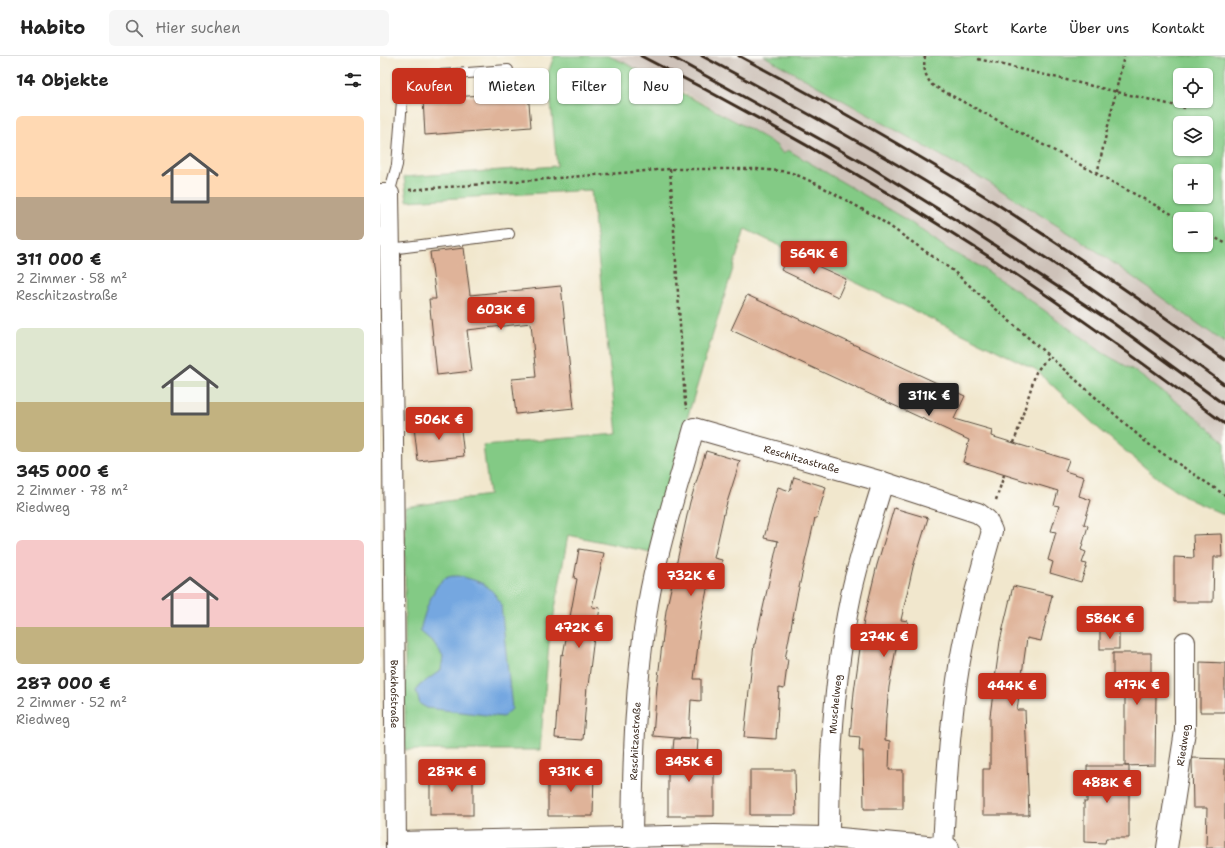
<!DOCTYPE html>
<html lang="de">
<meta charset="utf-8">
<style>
:root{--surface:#fff;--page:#f6f6f6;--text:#222;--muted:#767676;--line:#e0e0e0;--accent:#c8321e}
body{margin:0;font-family:"Shantell Sans",sans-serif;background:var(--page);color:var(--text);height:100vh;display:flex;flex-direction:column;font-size:15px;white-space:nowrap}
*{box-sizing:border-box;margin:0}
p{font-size:13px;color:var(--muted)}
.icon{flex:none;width:22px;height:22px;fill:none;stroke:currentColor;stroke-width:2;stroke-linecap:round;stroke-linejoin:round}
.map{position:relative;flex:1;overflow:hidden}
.sheet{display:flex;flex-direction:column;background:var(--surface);width:380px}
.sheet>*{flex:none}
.hud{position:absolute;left:12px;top:12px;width:380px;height:36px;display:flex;gap:8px}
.buttons{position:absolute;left:793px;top:12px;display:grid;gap:8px}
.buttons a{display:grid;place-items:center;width:40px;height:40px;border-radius:6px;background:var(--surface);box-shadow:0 1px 3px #0004;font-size:20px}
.price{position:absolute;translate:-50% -34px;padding:0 9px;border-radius:4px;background:var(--accent);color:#fff;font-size:13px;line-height:26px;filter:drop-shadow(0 1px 2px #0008)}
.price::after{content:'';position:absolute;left:50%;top:24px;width:12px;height:9px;margin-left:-6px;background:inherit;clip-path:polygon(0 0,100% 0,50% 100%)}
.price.active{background:#222;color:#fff}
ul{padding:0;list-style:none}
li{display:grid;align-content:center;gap:8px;height:212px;padding:0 16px}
li span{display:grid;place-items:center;height:124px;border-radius:6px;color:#555}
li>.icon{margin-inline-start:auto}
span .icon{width:72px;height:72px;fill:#fffc;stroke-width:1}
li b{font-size:17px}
h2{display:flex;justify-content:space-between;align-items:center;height:48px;padding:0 16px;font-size:17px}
.chip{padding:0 14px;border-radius:6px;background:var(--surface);box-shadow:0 1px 3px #0004;font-size:14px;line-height:36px}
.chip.active{background:var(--accent);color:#fff}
header{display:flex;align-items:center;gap:24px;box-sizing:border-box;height:56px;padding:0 20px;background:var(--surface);border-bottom:1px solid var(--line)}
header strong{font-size:19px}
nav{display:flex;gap:22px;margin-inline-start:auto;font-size:14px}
.search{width:280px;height:36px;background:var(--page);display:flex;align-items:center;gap:10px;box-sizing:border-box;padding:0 14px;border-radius:6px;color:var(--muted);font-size:15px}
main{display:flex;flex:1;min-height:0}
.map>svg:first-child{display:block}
</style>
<header>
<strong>Habito</strong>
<div class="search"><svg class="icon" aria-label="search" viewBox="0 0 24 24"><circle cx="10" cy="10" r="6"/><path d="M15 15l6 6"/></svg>Hier suchen</div>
<nav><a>Start</a><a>Karte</a><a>Über uns</a><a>Kontakt</a></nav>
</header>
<main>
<section class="sheet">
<h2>14 Objekte<svg class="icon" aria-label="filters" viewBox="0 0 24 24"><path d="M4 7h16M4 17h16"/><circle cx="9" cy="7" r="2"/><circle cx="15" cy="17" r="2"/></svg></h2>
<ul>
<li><span style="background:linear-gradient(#ffd9b3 65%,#b9a48a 0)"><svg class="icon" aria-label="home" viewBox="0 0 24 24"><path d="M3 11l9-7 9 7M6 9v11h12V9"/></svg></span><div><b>311 000 €</b><p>2 Zimmer · 58 m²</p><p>Reschitzastraße</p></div></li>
<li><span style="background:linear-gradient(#dfe7d0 60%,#c2b280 0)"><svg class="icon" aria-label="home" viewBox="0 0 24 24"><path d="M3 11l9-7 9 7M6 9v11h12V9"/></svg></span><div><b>345 000 €</b><p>2 Zimmer · 78 m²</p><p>Riedweg</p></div></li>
<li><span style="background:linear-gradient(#f6c9c9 70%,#c2b280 0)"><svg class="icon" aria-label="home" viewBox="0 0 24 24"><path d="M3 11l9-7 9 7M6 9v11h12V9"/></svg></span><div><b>287 000 €</b><p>2 Zimmer · 52 m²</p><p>Riedweg</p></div></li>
</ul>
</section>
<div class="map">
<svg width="845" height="792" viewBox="0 0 845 792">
<rect width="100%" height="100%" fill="#fdfcf7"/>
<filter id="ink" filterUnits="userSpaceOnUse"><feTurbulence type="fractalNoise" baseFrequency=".025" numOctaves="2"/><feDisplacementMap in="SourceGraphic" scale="8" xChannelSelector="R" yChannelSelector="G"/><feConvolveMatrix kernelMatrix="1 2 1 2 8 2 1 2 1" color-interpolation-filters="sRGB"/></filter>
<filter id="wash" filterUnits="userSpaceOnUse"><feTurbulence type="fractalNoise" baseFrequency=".012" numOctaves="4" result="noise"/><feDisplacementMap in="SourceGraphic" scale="16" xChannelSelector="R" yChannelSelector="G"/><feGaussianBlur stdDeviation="0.9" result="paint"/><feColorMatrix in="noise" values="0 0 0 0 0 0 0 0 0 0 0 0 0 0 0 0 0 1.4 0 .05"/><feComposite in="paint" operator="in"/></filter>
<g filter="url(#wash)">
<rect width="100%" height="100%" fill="#f1e7cd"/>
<!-- industrial -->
<polygon fill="#cec2b9" points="228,0 384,0 608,126 711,191 845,287 845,429 569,194 530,166 408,94 403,98 396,89 368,72 301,35"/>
<!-- green -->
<g fill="#83ca85" stroke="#5f7a52" fill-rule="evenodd">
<polygon points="174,0 228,0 243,6 368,72 396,89 403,98 408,94 530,166 569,194 603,212 639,236 723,297 753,314 818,362 845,387 845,459 813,445 780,424 718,372 655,313 365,173 300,386 271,496 188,479 169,587 160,694 25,694 25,451 109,439 103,389 237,378 211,134 27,145 24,121 177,110 168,17"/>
<path d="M384,0H845V287L711,191L608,126ZM800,19H826V45H800ZM800,67H826V93H800ZM800,115H826V141H800ZM800,163H826V189H800Z"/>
</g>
<!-- water -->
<path fill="#75a7e0" stroke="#58687f" d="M78,520C100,525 111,528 121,549L132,653L123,661L47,652L40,648L36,635L39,630L61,614L63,601L54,587L40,575C43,562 53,527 66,522C69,520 74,520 78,520Z"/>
<g id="blocks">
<!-- building -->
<g fill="#dfb399">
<polygon points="148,36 151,71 45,79 43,43"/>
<polygon points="84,192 90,239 181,230 194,352 136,358 132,323 156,321 151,267 87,274 92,315 57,319 49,243 56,243 50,196"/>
<polygon points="409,197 466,223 458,241 401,214"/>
<polygon points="367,239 585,340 574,363 612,374 611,380 689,404 685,415 704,421 699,440 711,444 704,468 708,470 701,494 706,496 702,507 707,508 701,526 670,517 673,506 668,504 676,476 671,475 679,450 674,449 678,435 583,406 589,384 351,274"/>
<polygon points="80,365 84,400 38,405 34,371"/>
<polygon points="326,395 360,405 345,453 334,502 342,504 339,526 329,524 321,563 314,623 321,623 321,645 311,644 309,683 273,680 277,630 286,555 310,446"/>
<polygon points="414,421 446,431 437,462 435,462 417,540 405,603 408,603 404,633 399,632 396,683 364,681 374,588 375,588 398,485 384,482 398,431 410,435"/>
<polygon points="514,452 548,462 533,511 521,564 528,565 524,588 517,587 509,631 506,662 505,684 510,685 509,714 523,714 523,753 484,753 483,695 479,695 480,681 470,680 474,636 484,563 497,509"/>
<polygon points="841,478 842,501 834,501 833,546 794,546 794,501 814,502 813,479"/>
<polygon points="199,493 224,497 212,551 220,552 215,582 214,581 208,630 207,630 203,684 175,682 181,598 183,599 197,523 194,522"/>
<polygon points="633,530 672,539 661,585 647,582 637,654 645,654 649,759 603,759 603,713 610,713 610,660 620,585"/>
<rect x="720" y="574" width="19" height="19"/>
<polygon points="733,597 771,597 771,639 776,639 775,709 745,710 745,639 733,639"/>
<polygon points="820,606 845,607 845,656 820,656"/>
<polygon points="294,683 318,683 316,714 334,714 334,760 288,760 288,714 291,714"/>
<polygon points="812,702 845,703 845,792 826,792 827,752 813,752"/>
<polygon points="707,710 749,710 749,782 726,782 725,787 704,786 704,746 707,746"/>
<polygon points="214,713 213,760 168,760 168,714"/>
<polygon points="370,714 415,714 416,759 370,759"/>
<rect x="50" y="715" width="43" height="44"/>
</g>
</g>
</g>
<g filter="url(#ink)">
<use href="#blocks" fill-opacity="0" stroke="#564638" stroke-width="1"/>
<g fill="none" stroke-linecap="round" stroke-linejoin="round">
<!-- lane casing -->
<g stroke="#564638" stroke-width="12">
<g id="lane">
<polyline points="9,138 17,109 23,32 26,24 34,21 128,14"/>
<polyline points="10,193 129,178"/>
</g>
</g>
<!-- street casing -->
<g stroke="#564638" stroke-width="22">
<g id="street">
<path id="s1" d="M0,138H9L13,383L16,792"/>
<path id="s2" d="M449,781C449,699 454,619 471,539C479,501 492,463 503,426"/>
<path id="s3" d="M252,782C253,704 255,626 268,548C278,489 298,430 314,372L503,426L598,457L607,464L612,475C598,524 584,573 577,624C569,679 566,735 563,791"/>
<polyline points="16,786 334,779 449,781 569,792"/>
<path id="s4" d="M787,792L805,675V586"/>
</g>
</g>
<!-- path -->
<g stroke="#564638" stroke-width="2.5" stroke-dasharray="3 3" stroke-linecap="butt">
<path d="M545,0C543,12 545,20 552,29L801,163"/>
<polyline points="598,3 805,52"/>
<polyline points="290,113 305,346 307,353"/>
<polyline points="717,118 744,0"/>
<polyline points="29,134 290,113 377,113 410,116 437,128 498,162 572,214 767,387 845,439"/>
<polyline points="826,177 845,187"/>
<polyline points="634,387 656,316 668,301"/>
<polyline points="616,444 624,419"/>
</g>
<!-- lane -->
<use href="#lane" stroke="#fff" stroke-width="10"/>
<!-- street -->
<use href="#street" stroke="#fff" stroke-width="20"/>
<!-- rail -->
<g stroke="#3b2a1e" stroke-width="3">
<path d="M261,0C367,54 471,113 572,177C666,236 756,302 845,368"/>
<polyline points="290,0 492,112 579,166 733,267 845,349"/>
<path d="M322,0C412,48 501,97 587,151C676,206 761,267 845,329"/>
<path d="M359,0C440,43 520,88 598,136C682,189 764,246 845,304"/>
</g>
</g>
</g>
<g text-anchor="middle" stroke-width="4" stroke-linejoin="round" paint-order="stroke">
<!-- street labels -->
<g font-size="10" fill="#3b2a1e" stroke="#fdfcf7">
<text dy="4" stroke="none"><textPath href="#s3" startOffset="529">Reschitzastraße</textPath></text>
<text dy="4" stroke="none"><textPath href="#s1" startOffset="509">Brakhofstraße</textPath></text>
<text dy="4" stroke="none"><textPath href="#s2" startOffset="133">Muschelweg</textPath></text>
<text dy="4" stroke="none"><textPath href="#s3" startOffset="97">Reschitzastraße</textPath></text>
<text dy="4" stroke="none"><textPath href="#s4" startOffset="104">Riedweg</textPath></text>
</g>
</g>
</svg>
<div class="buttons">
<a><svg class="icon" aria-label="locate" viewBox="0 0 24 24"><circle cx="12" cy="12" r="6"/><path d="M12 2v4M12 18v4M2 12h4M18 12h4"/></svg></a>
<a><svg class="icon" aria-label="layers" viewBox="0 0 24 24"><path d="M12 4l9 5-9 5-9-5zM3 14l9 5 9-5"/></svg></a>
<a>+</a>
<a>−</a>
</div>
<b class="price" style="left:434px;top:219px">569K €</b>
<b class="price" style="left:121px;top:275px">603K €</b>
<b class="price active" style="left:549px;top:361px">311K €</b>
<b class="price" style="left:59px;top:385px">506K €</b>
<b class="price" style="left:311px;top:541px">732K €</b>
<b class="price" style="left:730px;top:584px">586K €</b>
<b class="price" style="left:199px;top:593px">472K €</b>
<b class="price" style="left:504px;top:602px">274K €</b>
<b class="price" style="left:757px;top:650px">417K €</b>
<b class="price" style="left:632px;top:651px">444K €</b>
<b class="price" style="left:309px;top:727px">345K €</b>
<b class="price" style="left:72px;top:737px">287K €</b>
<b class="price" style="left:191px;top:737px">731K €</b>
<b class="price" style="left:727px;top:748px">488K €</b>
<div class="hud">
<a class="chip active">Kaufen</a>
<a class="chip">Mieten</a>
<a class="chip">Filter</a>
<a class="chip">Neu</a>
</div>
</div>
</main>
